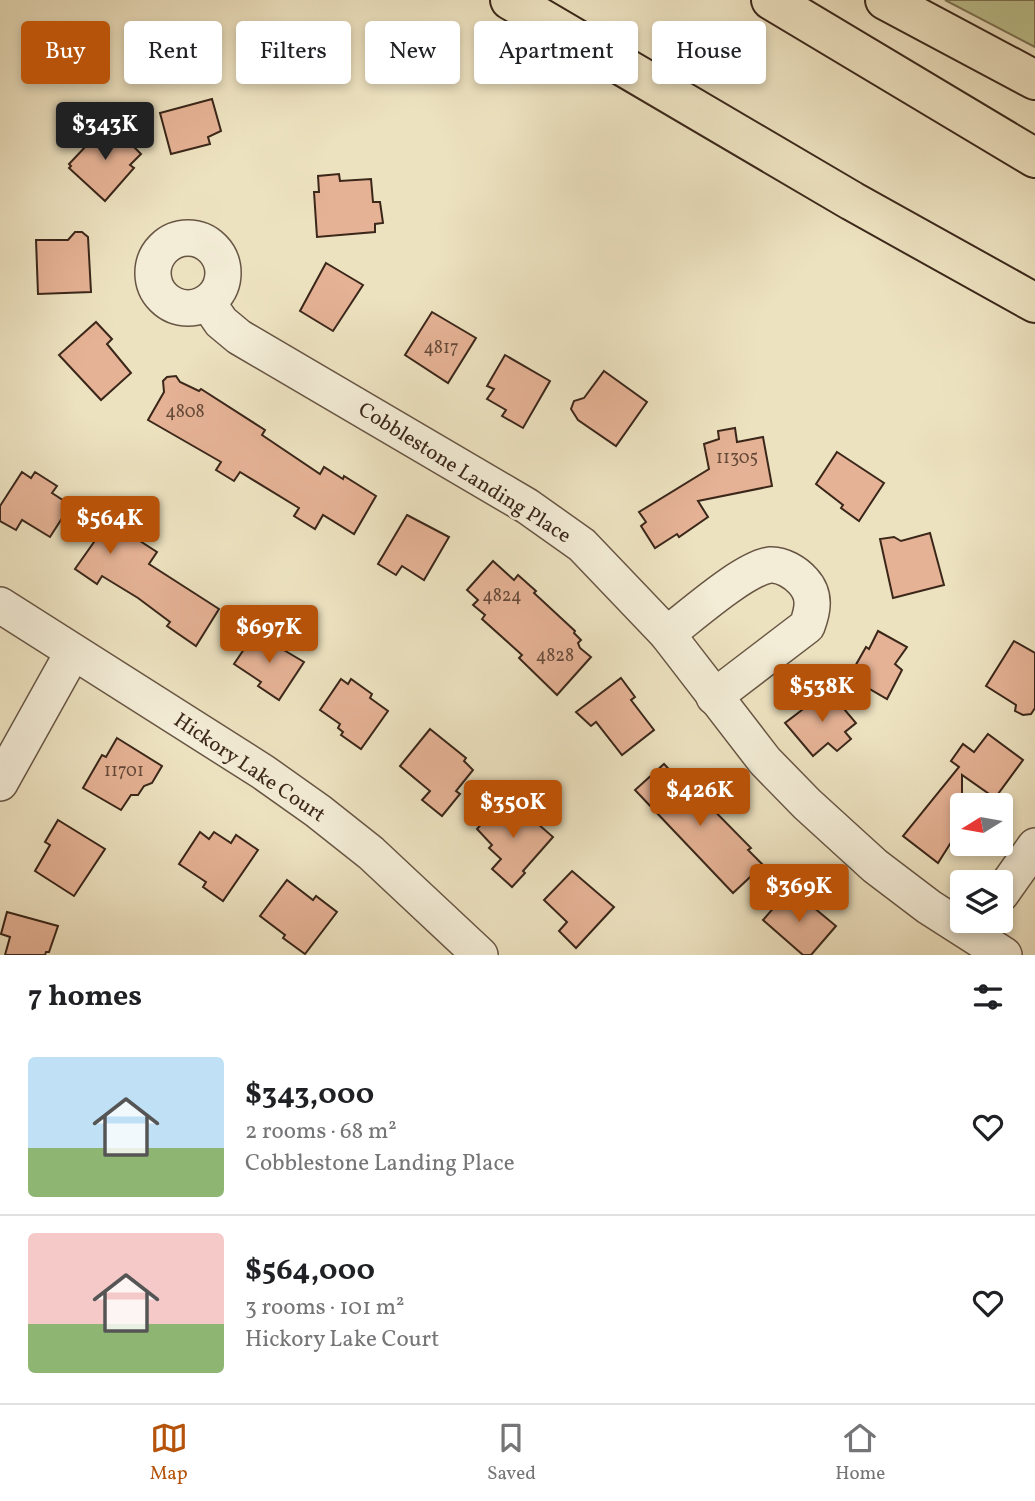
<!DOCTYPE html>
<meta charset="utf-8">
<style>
:root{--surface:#fff;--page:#f2f2f2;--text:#202124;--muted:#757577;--line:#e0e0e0;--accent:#b45309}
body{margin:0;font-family:Vollkorn,serif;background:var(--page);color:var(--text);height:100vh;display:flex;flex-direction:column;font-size:26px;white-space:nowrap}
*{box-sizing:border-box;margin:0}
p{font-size:23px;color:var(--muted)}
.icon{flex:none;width:38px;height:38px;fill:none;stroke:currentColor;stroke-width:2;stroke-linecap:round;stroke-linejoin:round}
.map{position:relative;height:955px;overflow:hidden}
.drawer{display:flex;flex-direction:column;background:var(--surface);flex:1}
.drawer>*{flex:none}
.guide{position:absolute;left:21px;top:21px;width:994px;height:63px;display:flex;gap:14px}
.needle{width:46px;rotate:259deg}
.buttons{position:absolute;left:950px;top:793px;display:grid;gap:14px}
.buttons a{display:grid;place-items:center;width:63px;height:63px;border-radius:7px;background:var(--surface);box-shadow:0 4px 10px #0003;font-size:35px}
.price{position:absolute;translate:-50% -60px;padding:0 16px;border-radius:7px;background:var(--accent);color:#fff;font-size:23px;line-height:46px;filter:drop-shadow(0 2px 4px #0008)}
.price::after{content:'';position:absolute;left:50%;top:42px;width:21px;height:16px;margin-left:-10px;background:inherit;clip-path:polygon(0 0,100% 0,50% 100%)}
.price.current{background:#222;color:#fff}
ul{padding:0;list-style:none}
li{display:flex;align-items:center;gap:21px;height:175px;padding:0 28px}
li+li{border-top:2px solid var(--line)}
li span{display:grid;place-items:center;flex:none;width:196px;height:140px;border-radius:7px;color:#555}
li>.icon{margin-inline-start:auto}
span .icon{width:84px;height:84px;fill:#fffc;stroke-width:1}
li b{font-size:30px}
h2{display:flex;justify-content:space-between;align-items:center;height:84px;padding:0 28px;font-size:30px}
.tag{padding:0 24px;border-radius:7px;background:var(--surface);box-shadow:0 4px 10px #0003;font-size:24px;line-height:63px}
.tag.current{background:var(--accent);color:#fff}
.tabs{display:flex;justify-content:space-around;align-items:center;height:98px;border-top:2px solid var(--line);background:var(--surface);font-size:19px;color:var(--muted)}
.tabs a{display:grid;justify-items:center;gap:4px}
.tabs .current{color:var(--accent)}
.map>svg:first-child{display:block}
</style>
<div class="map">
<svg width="1035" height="955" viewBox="0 0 1035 955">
<rect width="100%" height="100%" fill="#ede2c0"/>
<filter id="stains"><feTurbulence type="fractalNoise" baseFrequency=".00286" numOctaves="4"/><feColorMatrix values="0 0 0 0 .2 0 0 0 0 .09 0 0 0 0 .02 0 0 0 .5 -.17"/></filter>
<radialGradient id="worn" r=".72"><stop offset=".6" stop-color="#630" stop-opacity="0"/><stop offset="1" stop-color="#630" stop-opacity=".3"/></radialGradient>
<!-- green -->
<polygon fill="#bdc28f" stroke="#7c7454" stroke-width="2" points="945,0 1035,0 1035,47"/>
<!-- building -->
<g fill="#e5b295" stroke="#3b271a" stroke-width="2">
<polygon points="212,99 221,131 208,137 210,144 171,154 160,113"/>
<polygon points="111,124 141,154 130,165 134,168 105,201 69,168 71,166 69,164 105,126 108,128"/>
<polygon points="339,174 340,181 371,179 373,202 380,202 383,223 375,224 375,232 317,237 314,192 319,192 318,176"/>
<polygon points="75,232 82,232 88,237 91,292 38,294 36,240 68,240"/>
<polygon points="326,263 363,285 333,331 300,311"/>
<polygon points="432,312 476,338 448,383 405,355"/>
<polygon points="96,322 112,339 107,344 131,373 101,400 59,355"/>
<polygon points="505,355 550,381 523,428 502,416 506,410 487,399 494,389 487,386"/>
<polygon points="604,371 647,402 616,446 578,420 571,409 574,401 584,398"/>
<polygon points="176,376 180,382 199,391 201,389 265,430 262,435 320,474 324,467 343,479 344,476 376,496 354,534 323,515 315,529 294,516 299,508 240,472 234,481 216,470 221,462 148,420 164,392 163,381 167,377"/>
<polygon points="735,428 737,442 763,437 772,486 698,501 708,517 679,537 677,534 655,548 641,526 646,522 639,512 709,469 704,444 719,439 718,431"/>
<polygon points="837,452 884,483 859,521 841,508 843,505 816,484"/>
<polygon points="22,472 31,478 35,472 57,486 52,493 98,523 99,521 109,527 112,523 157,552 149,564 219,609 196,646 167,626 170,622 138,598 102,576 97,584 75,569 94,542 61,520 50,537 22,520 16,530 0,521 0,506"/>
<polygon points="407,515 449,537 424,580 402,566 396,575 378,564"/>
<polygon points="930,533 944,585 893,598 880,539 894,537 901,541"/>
<polygon points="493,561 514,580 518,575 536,591 534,593 575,631 574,633 581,640 578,643 580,648 591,657 557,695 519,658 522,655 482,619 485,615 473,605 478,600 467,590"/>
<polygon points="878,631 907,647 895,664 902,670 887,699 849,677 866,647 869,649"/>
<polygon points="255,633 304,662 279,700 258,686 261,682 234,664"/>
<polygon points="1014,641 1035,653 1035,708 1031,714 1023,715 1015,711 1016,705 986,686"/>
<polygon points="621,678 635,697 631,700 654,730 622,755 596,722 591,726 576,712"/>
<polygon points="341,679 348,684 351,679 372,694 370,698 388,711 361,749 341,735 343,732 338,728 340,724 320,710"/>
<polygon points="828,690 856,723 845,732 851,739 837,751 828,743 813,756 785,723"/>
<polygon points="430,729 466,758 464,761 473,770 456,791 460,794 442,816 422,800 430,791 400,766"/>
<polygon points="988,734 1023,760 995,798 962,775 962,825 938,863 903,836 959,767 951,761 963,744 974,752"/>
<polygon points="117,738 162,766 152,783 144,786 138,795 131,795 121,810 83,788 102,755 106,757"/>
<polygon points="664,764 679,780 681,779 692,788 751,848 748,850 763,865 733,893 635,790"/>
<polygon points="506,796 553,837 523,871 525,873 512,887 492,869 501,859 489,848 492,845 477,829"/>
<polygon points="58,820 105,849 74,896 35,871 50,845 45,842"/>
<polygon points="200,832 209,839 214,832 231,843 236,835 258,850 223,901 203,887 206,882 179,864"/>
<polygon points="572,871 614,907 576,948 559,931 567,922 544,900"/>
<polygon points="287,880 313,900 316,896 337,912 305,954 283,938 285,935 260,916"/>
<polygon points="789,890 805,905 807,902 836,926 811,955 803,955 763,920"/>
<polygon points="7,912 58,926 49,952 46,952 45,955 5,955 10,937 1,934"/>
</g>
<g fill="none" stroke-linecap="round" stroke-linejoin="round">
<!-- minor casing -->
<g stroke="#685644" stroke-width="38">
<g id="minor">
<circle cx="188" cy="273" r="35"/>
<polyline points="208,303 221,322 239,337 527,506 582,545 667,634 765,761 807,804 875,866 929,907 1004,955"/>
<polyline points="0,605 263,772 318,811 371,853 480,955"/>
<path d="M667,634C691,616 743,569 770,565C782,564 796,573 803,581C816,595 813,610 807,626L714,697"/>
<polyline points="0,783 73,652"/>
<polyline points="1001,894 1035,846"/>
</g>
</g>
<!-- highway casing -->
<g stroke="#3b271a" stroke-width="42">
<g id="highway">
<polyline points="510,0 852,201 1035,303"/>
<polyline points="771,0 1035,158"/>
<polyline points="885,0 1035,80"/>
</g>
</g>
<!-- minor -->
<use href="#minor" stroke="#f3ecd6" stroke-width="35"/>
<!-- highway -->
<use href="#highway" stroke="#ede2c0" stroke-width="38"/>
</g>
<g text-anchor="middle" stroke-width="5" stroke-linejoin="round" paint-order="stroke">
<!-- number labels -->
<g font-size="18" fill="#664a39">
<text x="441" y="353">4817</text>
<text x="185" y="417">4808</text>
<text x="737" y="463">11305</text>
<text x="502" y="601">4824</text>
<text x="555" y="661">4828</text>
<text x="124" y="776">11701</text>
</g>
<!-- street labels -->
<g font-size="21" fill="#3b271a" stroke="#f3ecd6">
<text transform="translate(465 472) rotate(32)" y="7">Cobblestone Landing Place</text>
<text transform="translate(250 767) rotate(34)" y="7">Hickory Lake Court</text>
</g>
</g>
<rect width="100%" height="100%" filter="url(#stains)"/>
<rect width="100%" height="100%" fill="url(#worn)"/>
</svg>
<div class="buttons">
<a><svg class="needle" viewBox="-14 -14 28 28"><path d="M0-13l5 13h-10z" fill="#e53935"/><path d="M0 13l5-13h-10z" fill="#757577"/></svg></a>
<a><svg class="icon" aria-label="layers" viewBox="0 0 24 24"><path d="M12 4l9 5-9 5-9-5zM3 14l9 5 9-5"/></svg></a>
</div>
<b class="price current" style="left:105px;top:162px">$343K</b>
<b class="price" style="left:110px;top:556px">$564K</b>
<b class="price" style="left:269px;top:665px">$697K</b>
<b class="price" style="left:822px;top:724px">$538K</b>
<b class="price" style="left:700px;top:828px">$426K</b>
<b class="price" style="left:513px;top:840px">$350K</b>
<b class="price" style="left:799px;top:924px">$369K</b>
<div class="guide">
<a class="tag current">Buy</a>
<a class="tag">Rent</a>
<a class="tag">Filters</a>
<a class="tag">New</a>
<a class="tag">Apartment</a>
<a class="tag">House</a>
</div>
</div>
<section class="drawer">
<h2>7 homes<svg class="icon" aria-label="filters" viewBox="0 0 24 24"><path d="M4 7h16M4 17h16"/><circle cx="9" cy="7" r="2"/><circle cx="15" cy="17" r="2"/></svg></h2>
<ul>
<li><span style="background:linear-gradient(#bfe0f5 65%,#8fb573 0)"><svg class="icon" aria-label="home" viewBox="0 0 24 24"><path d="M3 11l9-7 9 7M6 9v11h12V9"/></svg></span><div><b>$343,000</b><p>2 rooms · 68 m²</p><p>Cobblestone Landing Place</p></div><svg class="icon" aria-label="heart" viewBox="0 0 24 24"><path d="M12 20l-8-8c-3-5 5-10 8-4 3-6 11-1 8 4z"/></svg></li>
<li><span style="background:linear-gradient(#f6c9c9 65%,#8fb573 0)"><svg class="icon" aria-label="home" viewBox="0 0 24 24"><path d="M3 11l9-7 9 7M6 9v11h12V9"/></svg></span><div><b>$564,000</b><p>3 rooms · 101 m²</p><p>Hickory Lake Court</p></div><svg class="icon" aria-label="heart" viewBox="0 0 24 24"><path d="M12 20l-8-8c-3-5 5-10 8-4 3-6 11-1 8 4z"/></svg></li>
</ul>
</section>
<nav class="tabs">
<a class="current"><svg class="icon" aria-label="map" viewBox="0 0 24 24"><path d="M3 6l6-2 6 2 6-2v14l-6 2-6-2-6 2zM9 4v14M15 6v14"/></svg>Map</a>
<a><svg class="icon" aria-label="saved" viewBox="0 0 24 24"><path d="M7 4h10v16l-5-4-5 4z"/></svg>Saved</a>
<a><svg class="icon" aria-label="home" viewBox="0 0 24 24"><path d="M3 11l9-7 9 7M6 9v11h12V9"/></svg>Home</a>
</nav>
